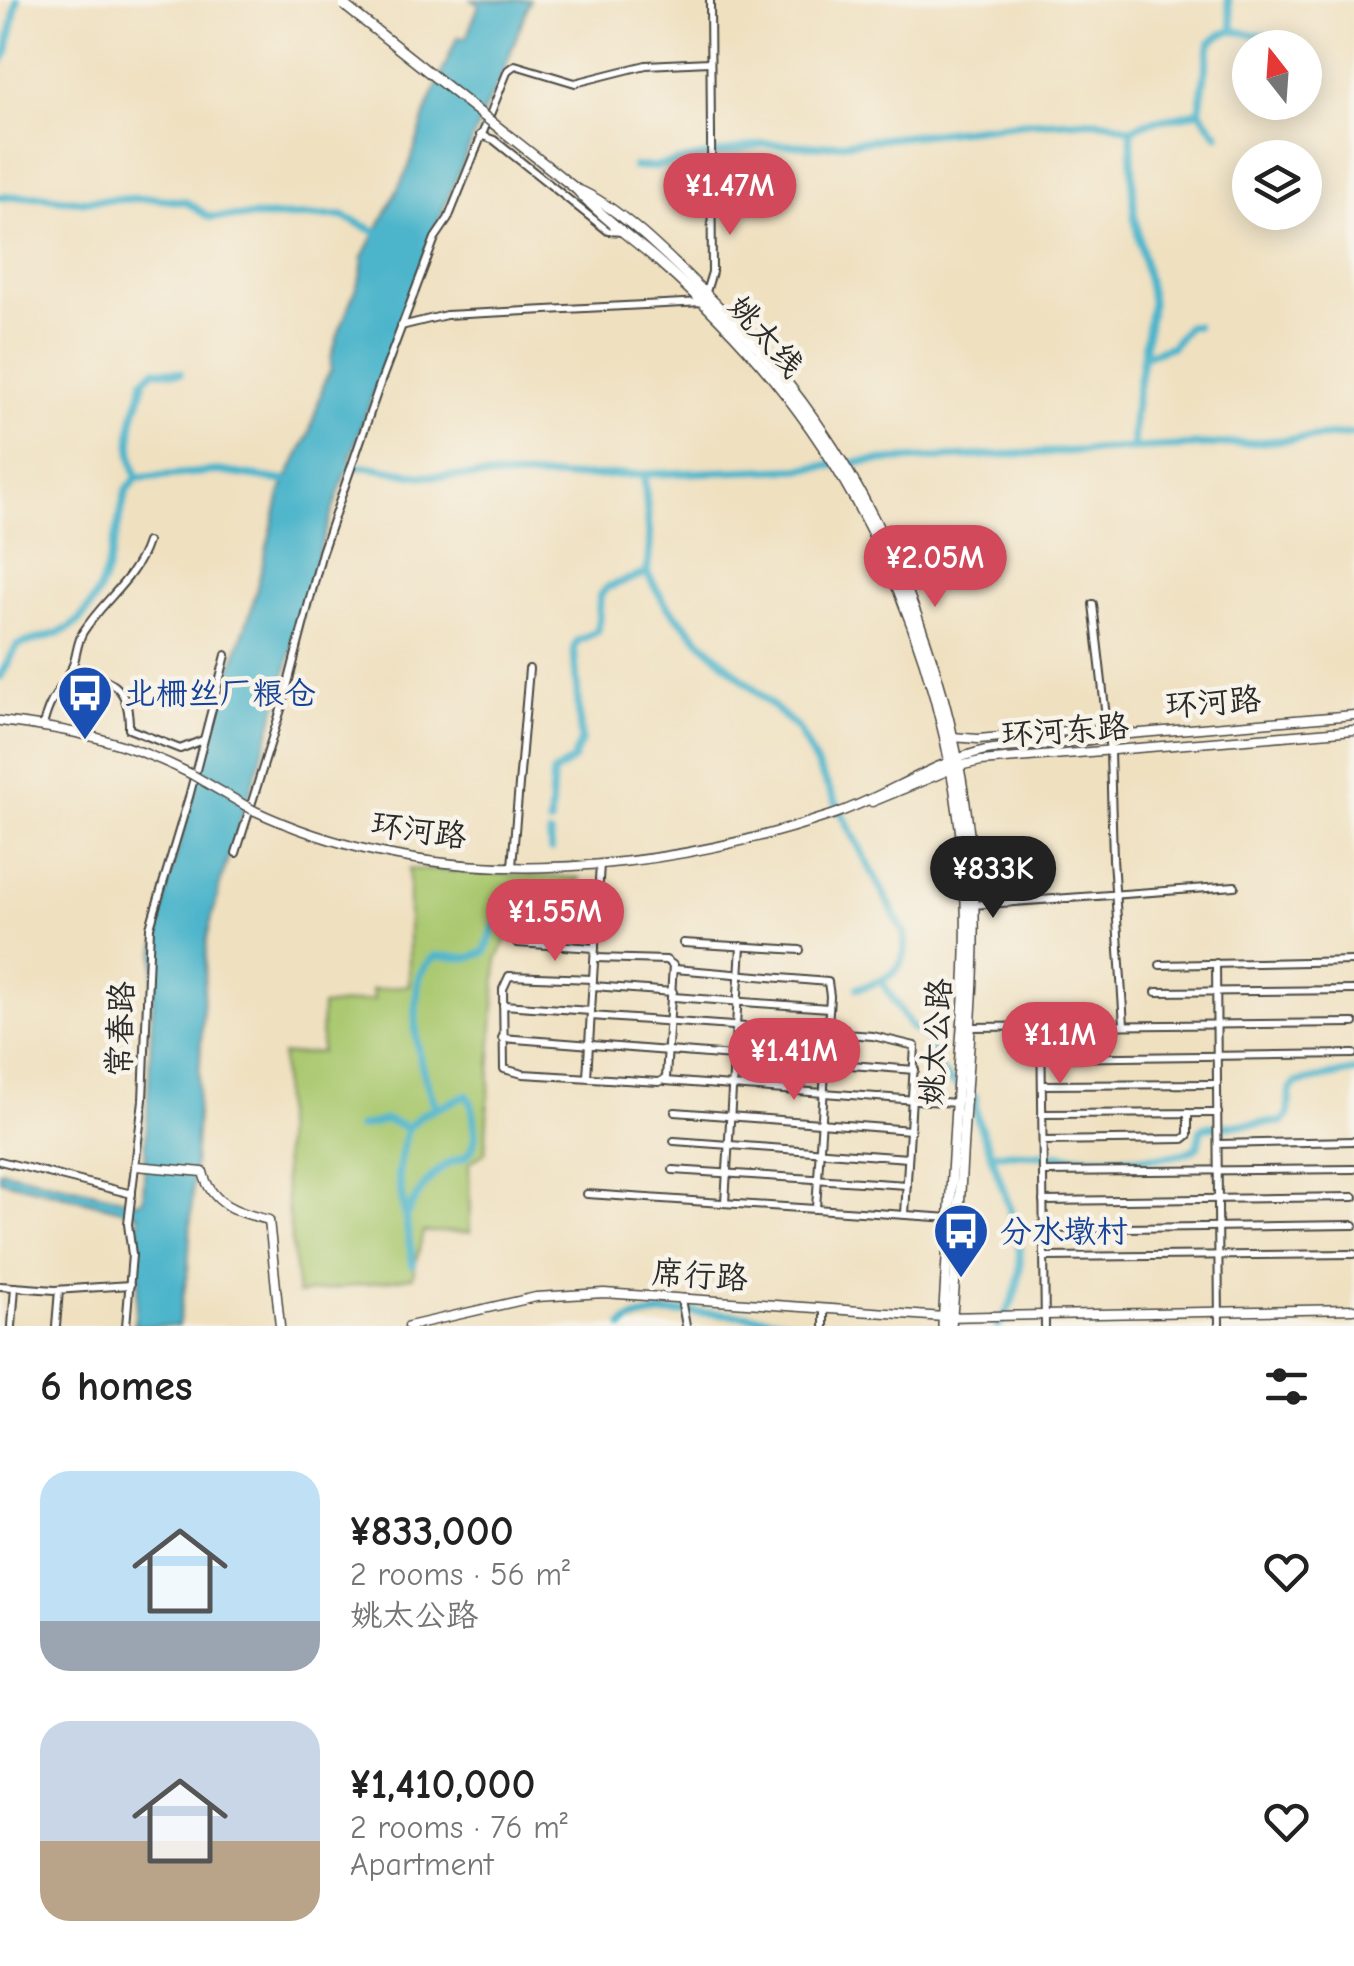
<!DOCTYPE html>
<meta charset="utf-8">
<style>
:root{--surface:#fff;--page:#f2f2f2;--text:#222;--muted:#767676;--accent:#d1495b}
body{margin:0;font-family:"Comic Neue","LXGW WenKai TC",sans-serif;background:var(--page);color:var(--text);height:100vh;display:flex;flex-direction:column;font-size:38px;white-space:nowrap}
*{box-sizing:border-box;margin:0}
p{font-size:32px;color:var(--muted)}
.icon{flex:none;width:55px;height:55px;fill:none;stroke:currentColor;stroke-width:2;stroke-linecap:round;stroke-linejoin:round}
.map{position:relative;height:1326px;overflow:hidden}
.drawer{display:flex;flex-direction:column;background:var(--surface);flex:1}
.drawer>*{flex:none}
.needle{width:65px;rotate:343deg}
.fabs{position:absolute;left:1232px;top:30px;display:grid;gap:20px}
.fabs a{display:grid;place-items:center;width:90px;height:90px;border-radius:50%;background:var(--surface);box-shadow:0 5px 25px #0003;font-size:50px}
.price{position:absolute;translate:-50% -85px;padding:0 22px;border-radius:35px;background:var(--accent);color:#fff;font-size:32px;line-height:65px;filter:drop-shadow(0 2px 5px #0008)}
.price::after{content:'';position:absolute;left:50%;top:60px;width:30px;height:22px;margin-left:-15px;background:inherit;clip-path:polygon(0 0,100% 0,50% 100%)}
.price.current{background:#222;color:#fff}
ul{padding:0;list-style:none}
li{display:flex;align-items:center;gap:30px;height:250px;padding:0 40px}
li span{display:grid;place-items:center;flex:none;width:280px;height:200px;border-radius:30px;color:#555}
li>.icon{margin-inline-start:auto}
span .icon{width:120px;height:120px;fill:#fffc;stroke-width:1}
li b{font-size:42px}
h2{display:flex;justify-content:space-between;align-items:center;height:120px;padding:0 40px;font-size:42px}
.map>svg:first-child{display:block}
</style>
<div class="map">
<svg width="1354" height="1326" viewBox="0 0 1354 1326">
<rect width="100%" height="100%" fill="#f7f3e8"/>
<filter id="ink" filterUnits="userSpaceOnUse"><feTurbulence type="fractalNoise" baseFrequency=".01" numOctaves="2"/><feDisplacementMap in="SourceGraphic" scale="20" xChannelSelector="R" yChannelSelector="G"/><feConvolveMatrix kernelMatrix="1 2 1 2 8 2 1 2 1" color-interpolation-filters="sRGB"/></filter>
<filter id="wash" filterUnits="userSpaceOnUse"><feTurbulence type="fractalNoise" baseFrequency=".0048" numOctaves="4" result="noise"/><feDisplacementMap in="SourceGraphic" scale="40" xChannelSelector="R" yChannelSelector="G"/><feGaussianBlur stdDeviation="2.25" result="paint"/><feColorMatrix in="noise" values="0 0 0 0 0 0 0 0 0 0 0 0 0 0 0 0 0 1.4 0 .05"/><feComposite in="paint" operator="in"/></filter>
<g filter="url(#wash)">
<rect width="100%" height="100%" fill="#efe0c0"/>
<!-- green -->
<polygon fill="#abc971" stroke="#6b7a4e" stroke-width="2.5" points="409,869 580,878 564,900 512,927 497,960 485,1153 469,1163 470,1232 423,1232 413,1277 298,1294 284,1177 282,1055 321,1052 322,1006 374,1000 372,990 409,985"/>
<!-- water -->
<polygon fill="#4db5cb" stroke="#3c707b" stroke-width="2.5" points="472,0 530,0 501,78 487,104 425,254 361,427 317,557 270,730 221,880 207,938 188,1269 178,1326 134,1326 139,1278 138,1214 0,1180 0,1170 138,1202 143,1200 155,954 169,880 227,680 251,611 281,491 309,434 325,380 331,370 331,358 339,332 361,275 363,257 409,167 428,107 457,37 466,38 479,5"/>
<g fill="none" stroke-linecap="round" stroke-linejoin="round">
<!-- canal -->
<g stroke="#4db5cb" stroke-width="8">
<polyline points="1233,31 1290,40"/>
<polyline points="0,64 7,52 17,0"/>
<polyline points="1199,111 1218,135"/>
<path d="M634,167H654L763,144L818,146L1035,122C1074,125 1092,114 1131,130"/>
<polyline points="0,197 39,196 77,201 152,198 186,202 209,217 342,216 386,236"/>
<polyline points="1145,356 1172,346 1188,326 1196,326"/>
<path d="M1133,447L1134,413L1152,302L1134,214L1131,130C1152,116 1176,121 1199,111L1210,43L1222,34L1233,31L1228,0"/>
<polyline points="348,467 369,467 422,476 564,477 798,469 871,461 1248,443 1354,434"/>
<path d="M644,475L650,542L647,573L655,587L666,605L705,645L798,729L904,933C911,968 888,981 858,988"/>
<path d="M137,478C131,461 129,438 133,420C136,405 142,395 144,379L155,370L180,373"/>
<path d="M0,677L17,646C36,638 61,636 76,623C111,591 114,532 127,489L137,478L218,471L292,482"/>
<polyline points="550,823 553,773 573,760 581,741 574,648 577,641 598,631 600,595 608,587 647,573"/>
<polyline points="550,835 551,849"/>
<path d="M882,982L911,1027L928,1038L938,1068L949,1080L975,1097C973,1120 985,1134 992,1156C1011,1219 1041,1265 998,1326"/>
<path d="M436,1108C423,1073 413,1043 416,1006C418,983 416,972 435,956L469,958L485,952L496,922L543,903L562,888"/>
<polyline points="359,1127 386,1120 408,1128"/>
<path d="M992,1154C1033,1150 1171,1170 1197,1147L1201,1130L1205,1127L1282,1122L1288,1116L1290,1089L1296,1083L1354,1071"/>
<path d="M407,1214C417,1195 428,1177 446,1165C453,1160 462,1160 467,1155C480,1143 475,1108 467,1095L421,1115L408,1128L405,1137L398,1174L413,1264"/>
<path d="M623,1326C640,1303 772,1314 799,1326"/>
</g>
</g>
</g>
<g filter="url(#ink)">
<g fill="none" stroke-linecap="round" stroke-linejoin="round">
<!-- minor casing -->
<g stroke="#484641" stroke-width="10">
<g id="minor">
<polyline points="480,135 494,140 608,231 623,232"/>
<polyline points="401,326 446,315 703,302 712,272 710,0"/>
<polyline points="1093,604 1110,752 1113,859 1124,1025"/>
<path d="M72,667C110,681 130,683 129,729L180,749L203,740"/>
<path d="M43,726C50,696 59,694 71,670C77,658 76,644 83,632C104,599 135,580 147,542"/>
<polyline points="236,853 283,703 322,552 381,381 435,238 448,219 508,70 515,65 575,83 646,65 709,62"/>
<polyline points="512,866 529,669"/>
<polyline points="972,905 1235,886"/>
<polyline points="559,914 590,888 598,886"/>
<polyline points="534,920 546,915 580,914"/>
<polyline points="517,943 595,948"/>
<polyline points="683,943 800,950"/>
<polyline points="1216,963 1219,1326"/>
<polyline points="1160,965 1354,961"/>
<polyline points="675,969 828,982 830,996 816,1208"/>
<polyline points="593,979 509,976 503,989 504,1069 523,1074 659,1082 666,1078 673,965 666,960 595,958"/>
<polyline points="593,986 673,992"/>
<polyline points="1156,992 1354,990"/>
<polyline points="673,997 829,1008"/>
<polyline points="503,1005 591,1011"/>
<polyline points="591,1016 873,1036 915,1046 905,1214"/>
<polyline points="1041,1026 1045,1326"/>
<polyline points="969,1027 1354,1023"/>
<polyline points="502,1038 915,1070"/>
<polyline points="1041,1058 1354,1054"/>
<polyline points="587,1077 600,864"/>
<polyline points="665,1081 956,1103"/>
<polyline points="1042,1085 1217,1084"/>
<polyline points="675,1112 911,1130"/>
<polyline points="1042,1114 1218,1113"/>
<polyline points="674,1141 908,1158"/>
<polyline points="1043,1141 1183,1139 1188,1135 1188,1113"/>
<polyline points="1218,1144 1354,1141"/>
<polyline points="0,1161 132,1194"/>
<polyline points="673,1170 907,1185"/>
<polyline points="1043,1172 1354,1169"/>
<polyline points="587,1194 951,1218"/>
<polyline points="1043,1201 1354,1197"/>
<polyline points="725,1202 741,946"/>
<polyline points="1044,1229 1354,1225"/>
<polyline points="1044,1257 1354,1254"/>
<polyline points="0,1286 55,1290 130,1285"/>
<polyline points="681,1299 686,1326"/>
<polyline points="12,1326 15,1287"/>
<polyline points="56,1326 59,1290"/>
<polyline points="126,1326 132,1255 128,1224 143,1100 150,927 189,797 226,655"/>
<polyline points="824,1326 824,1309"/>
</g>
</g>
<!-- tertiary casing -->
<g stroke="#484641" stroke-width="11">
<g id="tertiary">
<path d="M0,721C72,729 126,741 191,774"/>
<polyline points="952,737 978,739 1078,730 1119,732"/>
<polyline points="872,802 959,766 981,761 1354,730"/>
<path d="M253,810C433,895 648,876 832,815C882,798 927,766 978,752C994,747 1014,748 1031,746C1064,743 1096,740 1129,734L1354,715"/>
<path d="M136,1166L203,1172C211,1205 239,1213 269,1220L280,1326"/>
<polyline points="409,1326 536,1297 604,1293 944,1317 1354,1309"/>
</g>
</g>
<!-- secondary casing -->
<g stroke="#484641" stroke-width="12">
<g id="secondary">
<path d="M576,189C624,208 683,272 721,309C869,454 955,659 972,864C978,946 970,1026 965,1107C960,1180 958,1253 951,1326"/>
<path d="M578,191C601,217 631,237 657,260C699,297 739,337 774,380C893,526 959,715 966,903C968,971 961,1039 956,1107C951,1180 948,1253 943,1326"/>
</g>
</g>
<!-- minor -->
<use href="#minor" stroke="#fff" stroke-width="6"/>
<!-- tertiary -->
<use href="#tertiary" stroke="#fff" stroke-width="8"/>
<!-- secondary -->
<use href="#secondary" stroke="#fff" stroke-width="9"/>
<!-- tertiary-bridge casing -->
<g stroke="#484641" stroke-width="11" stroke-linecap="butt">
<polyline id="tertiary-bridge" points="191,774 253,810"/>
</g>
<!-- secondary-bridge casing -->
<g stroke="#484641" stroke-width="12" stroke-linecap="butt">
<polyline id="secondary-bridge" points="344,5 576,189"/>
</g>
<!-- tertiary-bridge -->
<use href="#tertiary-bridge" stroke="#fff" stroke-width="8"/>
<!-- secondary-bridge -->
<use href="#secondary-bridge" stroke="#fff" stroke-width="9"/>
</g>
</g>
<!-- icons -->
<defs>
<g id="bus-pin" transform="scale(2.875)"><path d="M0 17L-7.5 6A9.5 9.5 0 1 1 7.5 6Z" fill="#1a4fb4" stroke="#f7f3e8"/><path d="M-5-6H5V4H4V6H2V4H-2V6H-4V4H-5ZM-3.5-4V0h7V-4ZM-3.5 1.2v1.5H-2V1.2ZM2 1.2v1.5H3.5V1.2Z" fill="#fff"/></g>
</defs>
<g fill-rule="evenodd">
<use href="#bus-pin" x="85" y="693"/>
<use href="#bus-pin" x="961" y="1231"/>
</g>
<g text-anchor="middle" stroke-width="9" stroke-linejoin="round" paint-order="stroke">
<!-- street labels -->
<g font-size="32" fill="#2b2b2b" stroke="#f7f3e8">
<text transform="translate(766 336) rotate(49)" y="11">姚太线</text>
<text transform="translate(1213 702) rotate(-4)" y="11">环河路</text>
<text transform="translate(1065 730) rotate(-4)" y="11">环河东路</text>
<text transform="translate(419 830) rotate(8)" y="11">环河路</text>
<text transform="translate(120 1029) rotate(-88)" y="11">常春路</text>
<text transform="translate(935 1042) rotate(-86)" y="11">姚太公路</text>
<text transform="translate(700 1275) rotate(4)" y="11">席行路</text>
</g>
<!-- transit labels -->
<g font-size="32" fill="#164399" stroke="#f7f3e8" text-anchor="start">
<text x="124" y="704">北栅丝厂粮仓</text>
<text x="1000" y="1242">分水墩村</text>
</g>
</g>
</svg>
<div class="fabs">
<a><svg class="needle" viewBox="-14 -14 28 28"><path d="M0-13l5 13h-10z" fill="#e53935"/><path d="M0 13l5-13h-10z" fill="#767676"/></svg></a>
<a><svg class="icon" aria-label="layers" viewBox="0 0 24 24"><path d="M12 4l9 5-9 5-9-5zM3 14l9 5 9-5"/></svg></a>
</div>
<b class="price" style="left:730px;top:238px">¥1.47M</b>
<b class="price" style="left:935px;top:610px">¥2.05M</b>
<b class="price current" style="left:993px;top:921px">¥833K</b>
<b class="price" style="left:555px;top:964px">¥1.55M</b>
<b class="price" style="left:1060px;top:1087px">¥1.1M</b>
<b class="price" style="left:794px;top:1103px">¥1.41M</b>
</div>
<section class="drawer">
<h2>6 homes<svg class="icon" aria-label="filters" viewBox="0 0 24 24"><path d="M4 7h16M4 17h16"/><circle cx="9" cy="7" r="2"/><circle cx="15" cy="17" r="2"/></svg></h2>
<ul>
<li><span style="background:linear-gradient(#bfe0f5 75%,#9aa5b1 0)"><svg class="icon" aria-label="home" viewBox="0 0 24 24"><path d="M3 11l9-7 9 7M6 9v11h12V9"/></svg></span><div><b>¥833,000</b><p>2 rooms · 56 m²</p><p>姚太公路</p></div><svg class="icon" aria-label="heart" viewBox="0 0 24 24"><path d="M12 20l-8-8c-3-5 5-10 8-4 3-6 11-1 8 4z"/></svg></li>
<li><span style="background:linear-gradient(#c9d6e8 60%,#b9a48a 0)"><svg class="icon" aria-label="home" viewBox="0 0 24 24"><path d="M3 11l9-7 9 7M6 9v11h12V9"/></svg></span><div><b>¥1,410,000</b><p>2 rooms · 76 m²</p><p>Apartment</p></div><svg class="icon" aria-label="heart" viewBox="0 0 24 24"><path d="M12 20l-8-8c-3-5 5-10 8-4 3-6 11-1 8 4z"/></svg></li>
</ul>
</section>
